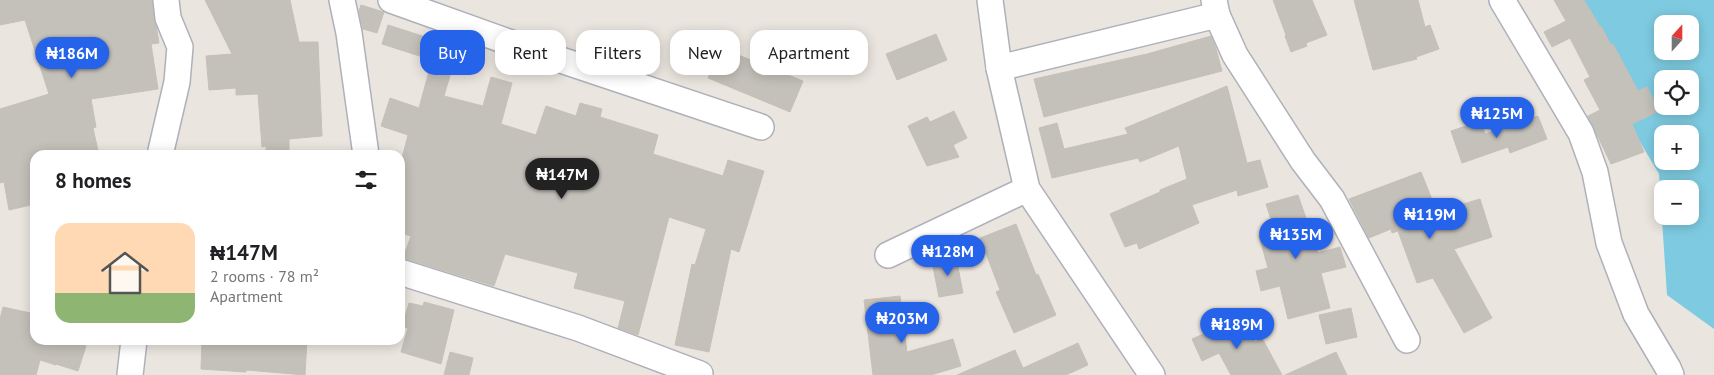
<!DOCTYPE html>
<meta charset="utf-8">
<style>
:root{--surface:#fff;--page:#f6f6f6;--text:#202124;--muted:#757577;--accent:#2563eb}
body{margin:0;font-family:"PT Sans",sans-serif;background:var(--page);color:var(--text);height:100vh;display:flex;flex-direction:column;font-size:19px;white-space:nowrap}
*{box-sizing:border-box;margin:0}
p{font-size:16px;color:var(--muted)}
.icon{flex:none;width:28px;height:28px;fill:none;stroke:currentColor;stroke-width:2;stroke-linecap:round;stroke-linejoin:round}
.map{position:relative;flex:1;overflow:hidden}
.sheet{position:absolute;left:30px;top:150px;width:375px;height:195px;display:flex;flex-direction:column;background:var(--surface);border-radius:15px;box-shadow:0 2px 12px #0003}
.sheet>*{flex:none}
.guide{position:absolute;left:420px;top:30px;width:475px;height:45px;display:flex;gap:10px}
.needle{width:32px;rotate:21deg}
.tools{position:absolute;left:1654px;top:15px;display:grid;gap:10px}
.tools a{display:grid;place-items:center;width:45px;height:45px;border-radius:10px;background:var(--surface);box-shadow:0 2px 12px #0003;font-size:25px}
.price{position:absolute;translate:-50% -42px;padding:0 11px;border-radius:18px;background:var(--accent);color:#fff;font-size:16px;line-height:32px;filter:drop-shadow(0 1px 2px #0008)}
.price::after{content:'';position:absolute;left:50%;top:30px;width:15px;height:11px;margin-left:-8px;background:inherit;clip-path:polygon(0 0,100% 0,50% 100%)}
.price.on{background:#222;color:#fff}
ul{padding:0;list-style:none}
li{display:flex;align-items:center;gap:15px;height:125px;padding:0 25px}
li span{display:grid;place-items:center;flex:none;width:140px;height:100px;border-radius:15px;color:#555}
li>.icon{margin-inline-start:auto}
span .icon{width:60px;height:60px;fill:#fffc;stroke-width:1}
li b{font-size:21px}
h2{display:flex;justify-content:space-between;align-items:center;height:60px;padding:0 25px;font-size:21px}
.chip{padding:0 18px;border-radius:15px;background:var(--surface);box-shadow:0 2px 12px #0003;font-size:18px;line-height:45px}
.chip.on{background:var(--accent);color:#fff}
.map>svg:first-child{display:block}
</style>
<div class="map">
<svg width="1714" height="375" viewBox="0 0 1714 375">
<rect width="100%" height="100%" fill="#ebe5df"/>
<!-- water -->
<path fill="#7ecbe1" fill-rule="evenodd" d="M1563,0H1714V329L1667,295L1659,174L1566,17ZM1662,24H1690V51H1662ZM1662,79H1690V106H1662ZM1662,134H1690V161H1662ZM1662,189H1690V216H1662Z"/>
<!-- building -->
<g fill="#c4c0ba" stroke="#c6c1b8">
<polygon points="0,0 152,0 159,43 151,44 158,89 91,99 96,127 93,128 99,155 35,155 35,204 9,210 4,182 0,183 0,109 49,94 25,20 0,25"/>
<polygon points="205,0 290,0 299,42 318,42 322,136 289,139 289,155 266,155 266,146 262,147 258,94 236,95 236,88 209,90 206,56 232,54"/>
<polygon points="1273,0 1312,0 1327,35 1306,43 1307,46 1291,52 1285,36 1286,35"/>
<polygon points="1354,0 1418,0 1425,27 1430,25 1439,49 1416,57 1417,59 1373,70"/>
<polygon points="1554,0 1584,0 1600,27 1601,26 1611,45 1613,44 1638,91 1647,87 1659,111 1632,124 1644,152 1611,164 1588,116 1600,110 1584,80 1590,77 1570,38 1552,47 1544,32 1566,21"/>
<polygon points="361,5 384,12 377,33 363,29 359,11"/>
<polygon points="388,25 435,40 429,59 382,44"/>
<polygon points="936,34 947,60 897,80 886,54"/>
<polygon points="1211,36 1216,49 1222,71 1044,117 1034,79 1147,54"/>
<polygon points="721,48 803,81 790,112 708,78"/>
<polygon points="435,49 456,55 444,96 483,106 491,77 512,83 501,124 536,135 546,106 576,116 580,103 602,109 600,117 658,135 653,154 723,176 728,160 764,171 739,252 731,249 709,352 675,345 692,264 695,265 706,229 669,217 638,335 618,328 625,301 574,288 578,273 505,254 494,286 403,258 411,236 400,233 400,166 408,135 381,126 390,98 419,108"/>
<polygon points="1227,86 1247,163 1260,160 1268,187 1238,196 1237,190 1192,205 1199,223 1139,249 1137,243 1125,247 1110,214 1160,192 1160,190 1187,179 1179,146 1140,162 1138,158 1052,178 1039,128 1057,123 1064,149 1128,134 1125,128"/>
<polygon points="954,111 967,138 953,145 959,157 927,166 908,126 927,117 930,122"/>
<polygon points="1538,116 1547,139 1510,153 1508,147 1462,163 1451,131 1481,121 1485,134"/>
<polygon points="1421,172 1437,212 1480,199 1492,237 1454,249 1492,318 1464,333 1433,278 1417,283 1398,231 1392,233 1391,229 1369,238 1349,199"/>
<polygon points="1298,195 1318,253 1340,247 1346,267 1321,273 1330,308 1288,319 1280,286 1261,291 1256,271 1268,268 1259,236 1275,232 1266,204"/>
<polygon points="1016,224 1036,275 1038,274 1056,315 1014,333 996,292 1000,290 980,238"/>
<polygon points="956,257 963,293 939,297 932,262"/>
<polygon points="900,296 907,352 953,339 961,366 931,375 873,375 864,300"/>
<polygon points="424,302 454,310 441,364 401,352 408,328 402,327 409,303 423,306"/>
<polygon points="3,307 35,314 35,340 68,340 86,346 78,371 56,364 56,365 40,360 36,375 0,375 0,319"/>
<polygon points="1351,308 1357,337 1326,344 1319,315"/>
<polygon points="1244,316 1255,342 1262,338 1282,375 1231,375 1219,353 1202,361 1192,339"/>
<polygon points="202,340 265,342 265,340 307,340 305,375 246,370 246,372 201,369"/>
<polygon points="1078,343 1088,365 1066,375 957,375 1015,350 1023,368"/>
<polygon points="450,352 473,358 469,375 444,375"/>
<polygon points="1336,352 1347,375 1285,375"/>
</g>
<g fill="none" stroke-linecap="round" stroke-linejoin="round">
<!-- minor casing -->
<g stroke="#afb1ba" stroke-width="28">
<g id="minor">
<polyline points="342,0 349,33 366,155"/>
<polyline points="391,0 528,49 761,127"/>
<polyline points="990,0 999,68 1027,189 1152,375"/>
<polyline points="1214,0 1217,15 1235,55 1303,161 1332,199 1407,340"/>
<polyline points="1502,0 1581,133 1595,172 1609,243 1636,314 1668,368 1671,375"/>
<polyline points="999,68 1217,15"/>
<polyline points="160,155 177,82 180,47 168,18 166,0"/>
<polyline points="888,255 1027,189"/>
<polyline points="400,272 578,328 700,374 700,375"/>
<polyline points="130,375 134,340"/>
</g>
</g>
<!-- minor -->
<use href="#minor" stroke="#fff" stroke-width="25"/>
</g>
</svg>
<div class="tools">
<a><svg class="needle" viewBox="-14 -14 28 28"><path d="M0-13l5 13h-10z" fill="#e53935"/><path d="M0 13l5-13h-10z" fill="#757577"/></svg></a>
<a><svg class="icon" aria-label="locate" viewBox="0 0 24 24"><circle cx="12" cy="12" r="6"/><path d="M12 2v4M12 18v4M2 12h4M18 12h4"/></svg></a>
<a>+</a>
<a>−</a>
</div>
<b class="price" style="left:72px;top:79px">₦186M</b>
<b class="price" style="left:1497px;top:139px">₦125M</b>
<b class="price on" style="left:562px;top:200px">₦147M</b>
<b class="price" style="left:1430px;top:240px">₦119M</b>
<b class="price" style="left:1296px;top:260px">₦135M</b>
<b class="price" style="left:948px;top:277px">₦128M</b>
<b class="price" style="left:902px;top:344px">₦203M</b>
<b class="price" style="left:1237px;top:350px">₦189M</b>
<div class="guide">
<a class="chip on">Buy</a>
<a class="chip">Rent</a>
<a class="chip">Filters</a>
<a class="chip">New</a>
<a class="chip">Apartment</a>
</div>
<section class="sheet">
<h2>8 homes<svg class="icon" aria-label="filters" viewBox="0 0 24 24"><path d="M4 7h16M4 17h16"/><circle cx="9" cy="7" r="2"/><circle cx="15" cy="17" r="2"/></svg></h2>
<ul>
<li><span style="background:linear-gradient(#ffd9b3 70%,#8fb573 0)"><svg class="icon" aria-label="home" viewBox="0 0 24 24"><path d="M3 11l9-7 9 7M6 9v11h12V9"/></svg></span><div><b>₦147M</b><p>2 rooms · 78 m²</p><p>Apartment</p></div></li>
</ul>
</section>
</div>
